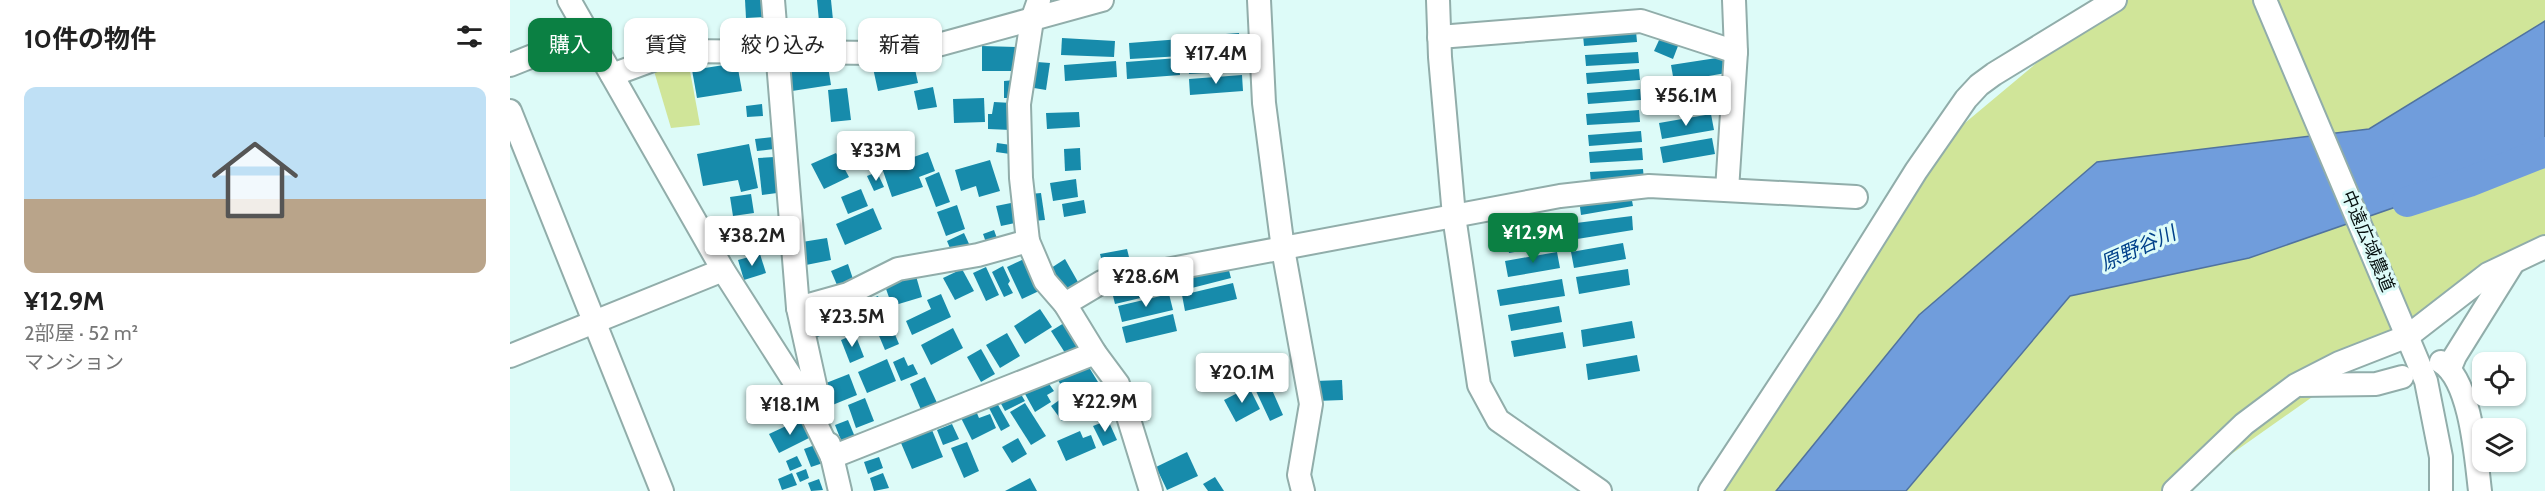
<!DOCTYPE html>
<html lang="ja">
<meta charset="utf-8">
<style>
:root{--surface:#fff;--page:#f6f6f6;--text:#222;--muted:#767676;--accent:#0b8043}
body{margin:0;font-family:Cabin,"Noto Sans JP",sans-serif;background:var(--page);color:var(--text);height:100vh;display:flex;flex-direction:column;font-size:22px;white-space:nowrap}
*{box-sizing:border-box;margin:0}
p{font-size:20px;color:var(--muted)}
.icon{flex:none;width:33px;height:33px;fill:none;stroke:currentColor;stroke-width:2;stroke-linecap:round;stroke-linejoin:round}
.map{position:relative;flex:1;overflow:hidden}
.details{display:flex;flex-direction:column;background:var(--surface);width:510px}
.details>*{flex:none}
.top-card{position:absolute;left:18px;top:18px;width:570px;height:54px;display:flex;gap:12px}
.controls{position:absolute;left:1962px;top:352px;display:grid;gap:12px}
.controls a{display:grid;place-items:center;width:54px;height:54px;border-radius:12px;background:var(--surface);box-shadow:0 2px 4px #0004;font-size:30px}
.price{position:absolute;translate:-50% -51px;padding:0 14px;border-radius:6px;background:#fff;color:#222;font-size:20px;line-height:39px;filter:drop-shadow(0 2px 3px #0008)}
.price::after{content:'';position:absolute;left:50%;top:36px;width:18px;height:14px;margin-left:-9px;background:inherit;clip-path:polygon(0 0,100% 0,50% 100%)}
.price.current{background:var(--accent);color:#fff}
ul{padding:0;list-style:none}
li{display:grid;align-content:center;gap:12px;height:318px;padding:0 24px}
li span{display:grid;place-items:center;height:186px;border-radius:12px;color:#555}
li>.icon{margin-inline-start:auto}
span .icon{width:108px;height:108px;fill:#fffc;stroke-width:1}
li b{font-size:26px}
h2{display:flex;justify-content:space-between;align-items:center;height:72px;padding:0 24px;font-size:26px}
.tag{padding:0 21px;border-radius:12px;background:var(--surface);box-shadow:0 2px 4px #0004;font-size:21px;line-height:54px}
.tag.current{background:var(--accent);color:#fff}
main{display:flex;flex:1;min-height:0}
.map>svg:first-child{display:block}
</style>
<main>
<section class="details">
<h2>10件の物件<svg class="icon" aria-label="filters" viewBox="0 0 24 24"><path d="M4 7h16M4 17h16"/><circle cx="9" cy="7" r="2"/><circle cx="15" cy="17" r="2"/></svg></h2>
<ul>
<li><span style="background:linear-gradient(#bfe0f5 60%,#b9a48a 0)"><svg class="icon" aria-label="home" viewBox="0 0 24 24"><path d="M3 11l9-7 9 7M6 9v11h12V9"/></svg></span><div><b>¥12.9M</b><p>2部屋 · 52 m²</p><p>マンション</p></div></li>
</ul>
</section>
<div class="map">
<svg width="2035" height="491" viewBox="0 0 2035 491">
<rect width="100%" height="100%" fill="#ddfbf8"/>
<!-- green -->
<g fill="#d0e599">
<polygon points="1613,0 2035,0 2035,241 1999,258 1669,491 1206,491 1419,153 1590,10"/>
<polygon points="178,60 190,125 161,128 144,71"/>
</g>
<!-- water -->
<polygon fill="#709ddc" stroke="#50739f" stroke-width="1.5" points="2035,21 2035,144 1975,176 1739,258 1560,296 1396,491 1266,491 1409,315 1587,162 1859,129"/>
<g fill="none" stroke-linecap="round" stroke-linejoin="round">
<!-- river -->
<polyline stroke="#709ddc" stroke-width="30" points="1897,202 1959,182 2035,152"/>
</g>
<!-- building -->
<g fill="#178bab">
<polygon points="235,0 251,0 253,17 236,18"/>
<polygon points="307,0 321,0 323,20 309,21"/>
<polygon points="381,24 382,40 356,42 355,26"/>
<polygon points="282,26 304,27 303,45 281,43"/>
<polygon points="1126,31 1127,42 1074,46 1073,35"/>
<polygon points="729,33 730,49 677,53 676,37"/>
<polygon points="552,38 605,41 604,57 551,55"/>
<polygon points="1150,38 1168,46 1163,59 1144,51"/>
<polygon points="671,39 672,56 620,59 619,43"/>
<polygon points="472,46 506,47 506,71 472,71"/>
<polygon points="1128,52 1129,63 1076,66 1075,55"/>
<polygon points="730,54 731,71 679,74 678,58"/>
<polygon points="1213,57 1216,73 1164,82 1161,65"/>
<polygon points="668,58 670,75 617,79 616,62"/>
<polygon points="403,60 408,83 368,91 363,68"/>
<polygon points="606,61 607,77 555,81 554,65"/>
<polygon points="527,62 540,63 536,90 524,88"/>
<polygon points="227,63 232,91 187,98 182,70"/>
<polygon points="318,66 321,85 282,91 278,72"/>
<polygon points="1129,69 1130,80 1077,84 1076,73"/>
<polygon points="732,75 733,91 680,95 679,79"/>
<polygon points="505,80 505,98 494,98 494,81"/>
<polygon points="1197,84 1200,100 1149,109 1146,93"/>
<polygon points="423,87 427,107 408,110 404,91"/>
<polygon points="337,88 341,120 321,122 318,90"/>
<polygon points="1130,89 1131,100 1078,104 1077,93"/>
<polygon points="474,98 475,122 444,123 443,99"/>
<polygon points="484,102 502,103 501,130 478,129 478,114 482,114"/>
<polygon points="252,104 253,116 237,117 236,106"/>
<polygon points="1129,110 1130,122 1077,125 1076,114"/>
<polygon points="569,112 570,127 537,129 536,113"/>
<polygon points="1201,114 1204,130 1152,139 1149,123"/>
<polygon points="1131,131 1132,142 1079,146 1078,135"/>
<polygon points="263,137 264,149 247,151 245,139"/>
<polygon points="1202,138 1205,154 1153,163 1150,147"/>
<polygon points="487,143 501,145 500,154 486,152"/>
<polygon points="239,144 248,188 231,192 228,180 193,186 187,154"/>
<polygon points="570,148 571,170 555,171 554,149"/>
<polygon points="1132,148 1133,160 1080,163 1079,152"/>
<polygon points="418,152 425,171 409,177 413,187 382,197 372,168"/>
<polygon points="326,153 339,177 314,189 301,164"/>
<polygon points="264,157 267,193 252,195 248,158"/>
<polygon points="480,160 490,191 469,197 466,186 451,191 445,170"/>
<polygon points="1133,169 1134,180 1081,183 1080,172"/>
<polygon points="367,172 374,187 364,191 357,176"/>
<polygon points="429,172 440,202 426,207 415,178"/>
<polygon points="566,179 568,197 543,201 540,183"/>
<polygon points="351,189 358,206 338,214 331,197"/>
<polygon points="1120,190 1123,206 1071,215 1069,199"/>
<polygon points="531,193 535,220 523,221 520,194"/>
<polygon points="241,194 244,213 223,216 220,197"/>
<polygon points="574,200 576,213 554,217 552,204"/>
<polygon points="501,203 505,223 491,226 486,206"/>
<polygon points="447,205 455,229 436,236 427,212"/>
<polygon points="363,208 372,229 335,245 326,224"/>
<polygon points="1122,216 1123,230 1061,240 1058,224"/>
<polygon points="1048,228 1050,244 999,253 996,237"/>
<polygon points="484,230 488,241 477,245 473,234"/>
<polygon points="454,233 460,246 442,253 437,241"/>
<polygon points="317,238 321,260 296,265 292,242"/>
<polygon points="1113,243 1116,259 1064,268 1061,252"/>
<polygon points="617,249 620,261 593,266 590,254"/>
<polygon points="1047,252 1050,268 998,277 995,261"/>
<polygon points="250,254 256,273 234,280 228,260"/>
<polygon points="514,259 529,291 512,299 497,267"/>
<polygon points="555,259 568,282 551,292 538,270"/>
<polygon points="717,263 721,278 670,291 666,275"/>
<polygon points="338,264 343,279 327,285 321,271"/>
<polygon points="493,266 500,281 498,284 503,293 494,297 482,272"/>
<polygon points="476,267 489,295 476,301 463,273"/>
<polygon points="452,269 464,291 445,300 433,278"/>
<polygon points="1118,269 1120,285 1069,294 1066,277"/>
<polygon points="406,276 412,297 382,306 375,286"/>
<polygon points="652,276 656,292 605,304 601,288"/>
<polygon points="1052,279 1055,296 990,306 987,290"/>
<polygon points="723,283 727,299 675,311 672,295"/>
<polygon points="431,294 441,317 402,335 396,321 421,309 417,300"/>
<polygon points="659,294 663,310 612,322 608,306"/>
<polygon points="368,296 377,321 348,332 339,307"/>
<polygon points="329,305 333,315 328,317 333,328 307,337 299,316"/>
<polygon points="1049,306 1052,322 1001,331 998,315"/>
<polygon points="530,309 542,327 515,344 504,326"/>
<polygon points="663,314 667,331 616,343 612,327"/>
<polygon points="1122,321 1125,338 1073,347 1071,330"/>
<polygon points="554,323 572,351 559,359 541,331"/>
<polygon points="381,325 389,344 375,350 367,331"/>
<polygon points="443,328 453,348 421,365 411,345"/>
<polygon points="1053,332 1056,348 1004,357 1001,341"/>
<polygon points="497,333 510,356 490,368 476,345"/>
<polygon points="345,334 354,357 340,363 331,340"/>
<polygon points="471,349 485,374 471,382 457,357"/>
<polygon points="1127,355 1130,371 1078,380 1076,364"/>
<polygon points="394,357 398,366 403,364 408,374 391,381 383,362"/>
<polygon points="377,359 386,381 357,393 348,372"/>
<polygon points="577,364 588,382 558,398 548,380"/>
<polygon points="339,374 347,395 320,406 311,385"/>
<polygon points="415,377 428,405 412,412 400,384"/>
<polygon points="832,380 833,400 806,401 805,381"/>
<polygon points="537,381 544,391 537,395 541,402 525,412 515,394"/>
<polygon points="759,383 773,415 760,421 745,389"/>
<polygon points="739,387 750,409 726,422 714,400"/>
<polygon points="509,391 515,401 495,411 490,402"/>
<polygon points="555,396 566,411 552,421 541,406"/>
<polygon points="355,398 364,421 346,428 338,405"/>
<polygon points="487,403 500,426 491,431 479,408"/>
<polygon points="515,403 536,436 521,445 500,412"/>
<polygon points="466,411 469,418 480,414 486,428 462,440 451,418"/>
<polygon points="291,419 301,437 269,453 259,434"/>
<polygon points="338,420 345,437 332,443 325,425"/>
<polygon points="598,420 607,440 593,446 583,426"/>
<polygon points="442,424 449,439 433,445 427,430"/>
<polygon points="422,430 433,457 402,469 391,443"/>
<polygon points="570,431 573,438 581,435 586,448 556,461 547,441"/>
<polygon points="508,438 517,454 502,463 492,447"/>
<polygon points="457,442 469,471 454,478 441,448"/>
<polygon points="305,445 313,463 301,467 294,449"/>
<polygon points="677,452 688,476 657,490 646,467"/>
<polygon points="287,456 292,466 280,471 276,461"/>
<polygon points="369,457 373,468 358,474 354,462"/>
<polygon points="296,469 299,478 290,482 286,473"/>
<polygon points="282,473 287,485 272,490 268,479"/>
<polygon points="373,473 379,488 364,491 360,478"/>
<polygon points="705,477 714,491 698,491 693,484"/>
<polygon points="520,478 527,491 495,491"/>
<polygon points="309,479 313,490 301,491 298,483"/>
</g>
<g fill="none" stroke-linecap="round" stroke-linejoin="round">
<!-- minor casing -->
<g stroke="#91adaa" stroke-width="26">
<g id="minor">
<polyline points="59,0 213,270 289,389 322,457"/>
<polyline points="263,0 288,308 311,412"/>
<polyline points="529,0 522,20 509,104 511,178 518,241 535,281 555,304 585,353 608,384 641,491"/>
<polyline points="749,0 754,103 773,249 801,404 789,475 793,491"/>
<polyline points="928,0 930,57 944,216 969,385 988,420 1090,491"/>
<polyline points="1755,0 1916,381 1931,457 1931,491"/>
<polyline points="929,37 1131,21 1226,52"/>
<polyline points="0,65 78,34"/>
<polyline points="102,75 167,51 366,53 417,48 592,0"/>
<polyline points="0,111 152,491"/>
<polyline points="1217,190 1226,52 1224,0"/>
<polyline points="555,304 592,282 1050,196 1139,186 1346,197"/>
<polyline points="288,308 338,294 388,269 468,255 518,241"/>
<polyline points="0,356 213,270"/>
<path d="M1931,362C1961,381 1966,458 1970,491"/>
<polyline points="1940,368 1945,356 2003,263"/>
<polyline points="1791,385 1866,384 1892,377"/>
<polyline points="319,444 330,491"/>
<polyline points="322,457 585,353"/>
<polyline points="1200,491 1319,310 1406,171 1456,99 1469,85 1484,74 1605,0"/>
<polyline points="1664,491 1734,424 1786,385 1829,363 1898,336 1978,274 2035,247"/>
</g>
</g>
<!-- minor -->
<use href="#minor" stroke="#fff" stroke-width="22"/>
</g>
<g text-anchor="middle" stroke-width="6" stroke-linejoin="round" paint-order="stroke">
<!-- street labels -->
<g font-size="18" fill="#071110" stroke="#ddfbf8">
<text transform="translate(1858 241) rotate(67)" y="6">中遠広域農道</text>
</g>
<!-- water labels -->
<g font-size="20" font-style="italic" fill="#00418a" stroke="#ddfbf8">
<text transform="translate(1628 248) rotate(-24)" y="7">原野谷川</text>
</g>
</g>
</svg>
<div class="controls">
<a><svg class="icon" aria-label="locate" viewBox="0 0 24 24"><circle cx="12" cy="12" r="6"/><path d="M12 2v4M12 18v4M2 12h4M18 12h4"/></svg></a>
<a><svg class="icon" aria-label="layers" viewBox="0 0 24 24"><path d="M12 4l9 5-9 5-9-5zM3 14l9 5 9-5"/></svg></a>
</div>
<b class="price" style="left:706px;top:85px">¥17.4M</b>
<b class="price" style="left:1176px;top:127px">¥56.1M</b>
<b class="price" style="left:366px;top:182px">¥33M</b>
<b class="price current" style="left:1023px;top:264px">¥12.9M</b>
<b class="price" style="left:242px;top:267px">¥38.2M</b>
<b class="price" style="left:636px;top:308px">¥28.6M</b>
<b class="price" style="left:342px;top:348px">¥23.5M</b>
<b class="price" style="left:732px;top:404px">¥20.1M</b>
<b class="price" style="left:595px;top:433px">¥22.9M</b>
<b class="price" style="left:280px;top:436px">¥18.1M</b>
<div class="top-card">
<a class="tag current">購入</a>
<a class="tag">賃貸</a>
<a class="tag">絞り込み</a>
<a class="tag">新着</a>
</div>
</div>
</main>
